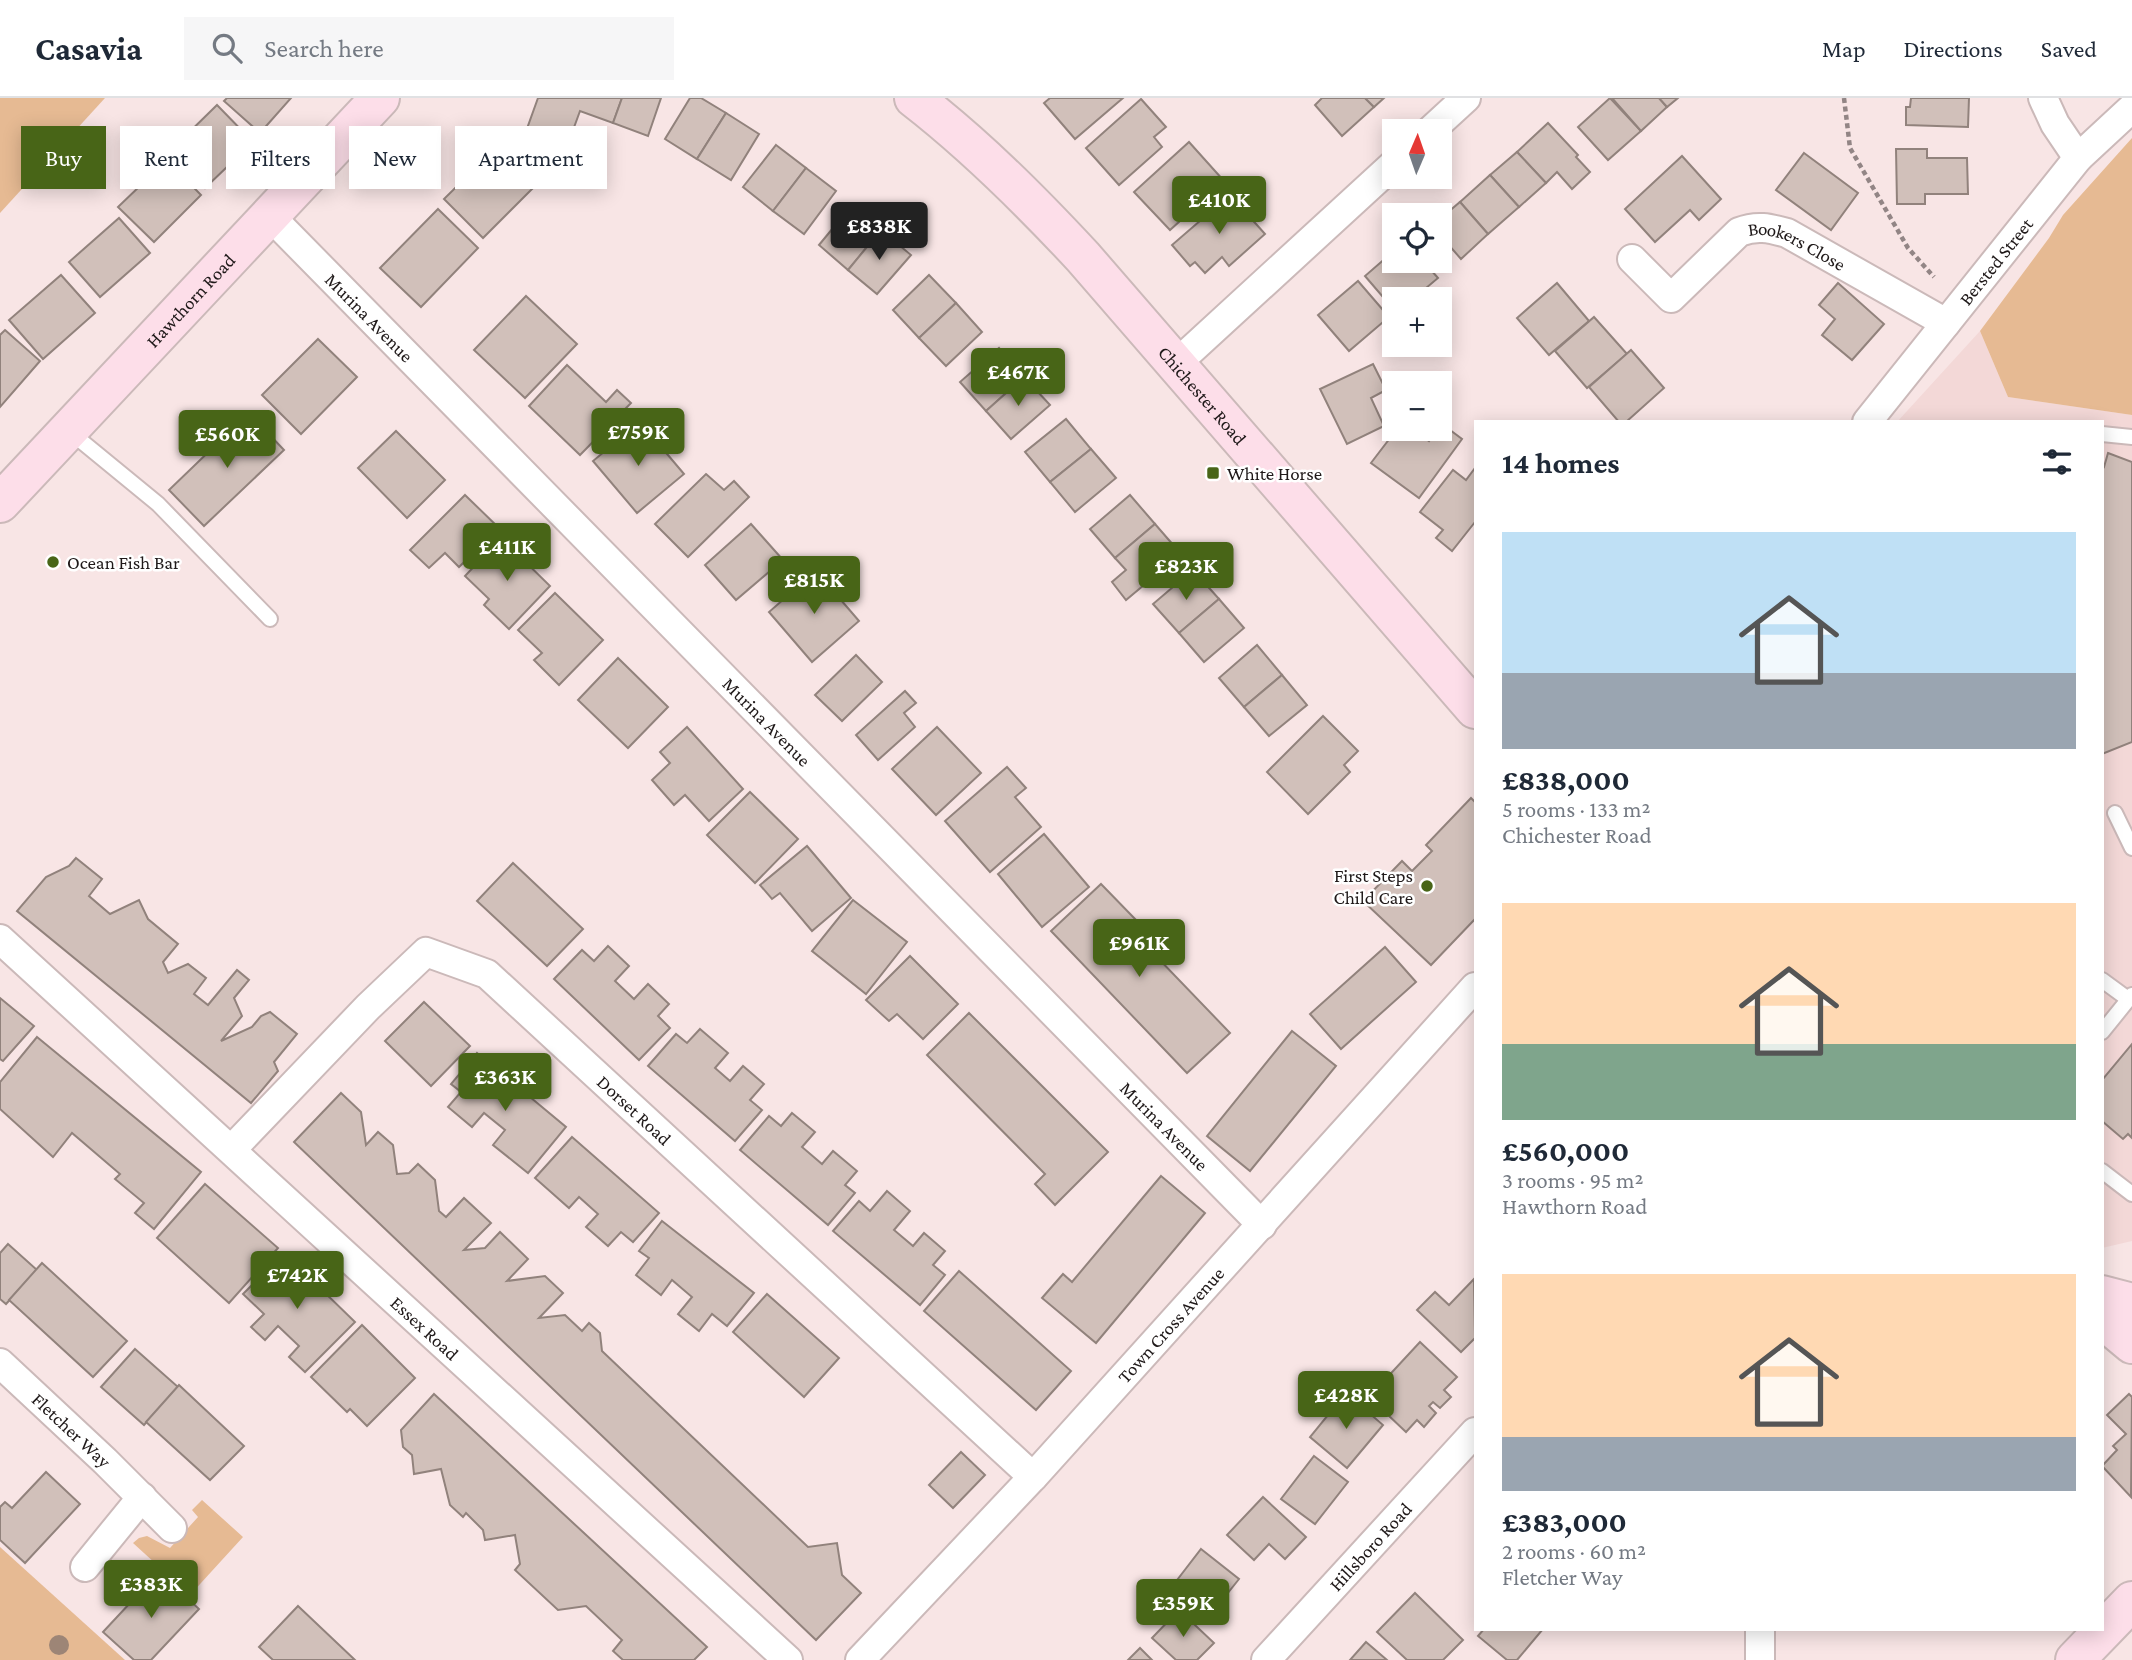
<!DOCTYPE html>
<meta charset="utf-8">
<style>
:root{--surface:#fff;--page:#f6f6f7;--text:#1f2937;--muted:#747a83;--line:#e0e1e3;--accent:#486517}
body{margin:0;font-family:"Crimson Pro",serif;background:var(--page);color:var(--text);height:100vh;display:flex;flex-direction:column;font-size:26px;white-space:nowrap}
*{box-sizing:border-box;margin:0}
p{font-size:23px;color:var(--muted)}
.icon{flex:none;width:38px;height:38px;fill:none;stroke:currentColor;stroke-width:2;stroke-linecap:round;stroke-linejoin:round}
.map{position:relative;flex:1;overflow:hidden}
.panel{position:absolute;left:1474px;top:322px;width:630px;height:1211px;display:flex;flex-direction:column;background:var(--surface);border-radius:0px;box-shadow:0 4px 18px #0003}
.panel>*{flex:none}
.guide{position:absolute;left:21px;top:28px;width:665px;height:63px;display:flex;gap:14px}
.needle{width:46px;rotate:2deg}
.buttons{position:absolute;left:1382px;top:21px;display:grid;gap:14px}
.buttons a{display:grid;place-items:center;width:70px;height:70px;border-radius:0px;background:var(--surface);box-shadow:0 4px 18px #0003;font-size:35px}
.price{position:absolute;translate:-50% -60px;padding:0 16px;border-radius:7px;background:var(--accent);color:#fff;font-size:23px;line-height:46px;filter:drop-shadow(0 2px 4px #0008)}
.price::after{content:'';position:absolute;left:50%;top:42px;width:21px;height:16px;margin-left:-10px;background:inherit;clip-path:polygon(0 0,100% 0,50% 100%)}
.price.current{background:#222;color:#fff}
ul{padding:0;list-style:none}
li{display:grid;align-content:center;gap:14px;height:371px;padding:0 28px}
li span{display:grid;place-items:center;height:217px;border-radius:0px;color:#555}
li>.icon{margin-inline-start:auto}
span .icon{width:126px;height:126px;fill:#fffc;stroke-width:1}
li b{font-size:30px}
h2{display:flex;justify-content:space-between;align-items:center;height:84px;padding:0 28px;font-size:30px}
.chip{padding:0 24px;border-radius:0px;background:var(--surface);box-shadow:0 4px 18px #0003;font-size:24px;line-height:63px}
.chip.current{background:var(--accent);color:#fff}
header{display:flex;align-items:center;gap:42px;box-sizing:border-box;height:98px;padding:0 35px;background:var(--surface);border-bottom:2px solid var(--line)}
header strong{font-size:33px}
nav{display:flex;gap:38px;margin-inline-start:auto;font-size:24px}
.search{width:490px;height:63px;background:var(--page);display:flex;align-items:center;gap:18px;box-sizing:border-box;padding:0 24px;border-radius:0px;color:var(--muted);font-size:26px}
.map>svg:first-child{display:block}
</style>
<header>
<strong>Casavia</strong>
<div class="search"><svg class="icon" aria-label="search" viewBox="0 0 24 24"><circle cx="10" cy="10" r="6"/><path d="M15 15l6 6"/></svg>Search here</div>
<nav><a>Map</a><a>Directions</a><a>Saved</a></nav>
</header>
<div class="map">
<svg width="2132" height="1562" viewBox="0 0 2132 1562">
<rect width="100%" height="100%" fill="#f8e5e5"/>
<!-- built -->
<polygon fill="#f3d8d7" points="1980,233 2008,299 2132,317 2132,1143 2102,1150 2102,324 1897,324"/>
<!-- green -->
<g fill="#e6ba93">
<polygon points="0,0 105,0 0,115"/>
<polygon points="2132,40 2132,317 2008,299 1980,233 2049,140 2063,117"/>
<polygon points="202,1402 243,1439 190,1497 133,1445 139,1440 147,1438 170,1450 198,1419 192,1412"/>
<polygon points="0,1449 125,1562 0,1562"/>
</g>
<!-- building -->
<g fill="#d1c0ba" stroke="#91827c" stroke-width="2">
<polygon points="227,0 291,0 260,35 224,3"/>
<polygon points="538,0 622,0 613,25 580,13 565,54 524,39"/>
<polygon points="622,0 661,0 648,38 613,25"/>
<polygon points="690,0 701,0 726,15 697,61 665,41"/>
<polygon points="1050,0 1123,0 1075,41 1044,5"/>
<polygon points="1322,0 1365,0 1374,9 1342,38 1315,7"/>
<polygon points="1365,0 1384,0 1374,9"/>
<polygon points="1610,0 1641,33 1608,62 1578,29"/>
<polygon points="1612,0 1659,0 1667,9 1641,33"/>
<polygon points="1659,0 1678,0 1667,9"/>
<polygon points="1911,0 1969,0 1968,29 1906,27 1906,9 1910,9"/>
<polygon points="1141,1 1166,29 1154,39 1162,49 1119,87 1086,50"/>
<polygon points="217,7 253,44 205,90 169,54"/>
<polygon points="726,15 759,36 731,82 697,61"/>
<polygon points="1548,25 1578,57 1576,59 1590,74 1572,91 1557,74 1546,85 1517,54"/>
<polygon points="1189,44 1224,83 1170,132 1134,94"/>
<polygon points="501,45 540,83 483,140 444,101"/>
<polygon points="776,47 806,70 773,113 743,89"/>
<polygon points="1896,51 1927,51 1927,60 1967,60 1968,96 1925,96 1925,106 1897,106"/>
<polygon points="1517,54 1546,85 1519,109 1490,77"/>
<polygon points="1804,55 1858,95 1831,132 1776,92"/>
<polygon points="1682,58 1721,101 1699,122 1690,112 1655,144 1625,111"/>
<polygon points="167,62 201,97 154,144 118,109"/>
<polygon points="806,70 836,93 804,136 773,113"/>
<polygon points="1490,77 1519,109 1488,136 1460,104"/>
<polygon points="1230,97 1265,136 1229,168 1222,159 1205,175 1195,164 1190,168 1172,147"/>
<polygon points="1460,104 1488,136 1461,161 1440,137 1440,121"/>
<polygon points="852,107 881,132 848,172 819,147"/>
<polygon points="438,111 478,150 421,209 380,170"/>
<polygon points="119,120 150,155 100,199 69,164"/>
<polygon points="881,132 911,157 877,196 848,172"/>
<polygon points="1395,152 1395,163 1423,163 1438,180 1413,201 1395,201 1395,213 1365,178"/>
<polygon points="61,177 95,215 43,261 9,222"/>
<polygon points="929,177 956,205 919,240 893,212"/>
<polygon points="1358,183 1389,219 1349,253 1318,217"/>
<polygon points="1557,185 1589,223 1549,257 1517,220"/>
<polygon points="1838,185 1884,226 1852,262 1822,237 1835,221 1819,207"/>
<polygon points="526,198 577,246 525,300 474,252"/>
<polygon points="956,205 982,234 946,268 919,240"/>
<polygon points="1594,219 1627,256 1587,290 1555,253"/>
<polygon points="5,232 40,263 0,309 0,237"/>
<polygon points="318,241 357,279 301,336 262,297"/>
<polygon points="999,250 1024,279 986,313 960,284"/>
<polygon points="1631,252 1664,290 1626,324 1619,324 1589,289"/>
<polygon points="1373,266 1386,292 1371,300 1384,328 1347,346 1320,291"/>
<polygon points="567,267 606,304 617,292 631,305 580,357 529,308"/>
<polygon points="1024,279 1050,307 1011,341 986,313"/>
<polygon points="249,315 284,352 204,428 169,392"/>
<polygon points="1066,321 1091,351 1050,384 1025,354"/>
<polygon points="640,324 684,376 637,415 593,363"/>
<polygon points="1442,326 1462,341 1419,400 1371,365 1397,331 1413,331 1429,343"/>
<polygon points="396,333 445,382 407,420 358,370"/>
<polygon points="1091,351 1116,380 1075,414 1050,384"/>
<polygon points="2108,355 2132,364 2132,644 2102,656 2102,368 2104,369"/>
<polygon points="1475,370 1475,424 1452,453 1436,440 1443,432 1420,414 1453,372 1466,382"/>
<polygon points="706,376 724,392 734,383 749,399 688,459 655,426"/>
<polygon points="465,397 499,430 459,469 445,455 429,470 410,452"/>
<polygon points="1130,397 1155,426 1115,460 1090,431"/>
<polygon points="751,426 783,462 736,502 705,467"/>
<polygon points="1155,426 1181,456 1126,502 1112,484 1126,472 1115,460"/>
<polygon points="501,440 550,488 509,531 484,507 489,501 465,478"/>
<polygon points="1193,472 1219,501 1179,535 1153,506"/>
<polygon points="816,473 859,523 812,564 769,514"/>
<polygon points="555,495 603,542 559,587 534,562 542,555 518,532"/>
<polygon points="1219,501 1244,530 1204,564 1179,535"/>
<polygon points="1257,547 1282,577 1244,609 1219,580"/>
<polygon points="856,557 882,584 842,623 815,597"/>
<polygon points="618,560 668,609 628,650 578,602"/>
<polygon points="1282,577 1307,607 1269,638 1244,609"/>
<polygon points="905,593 916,605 904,615 915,629 878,662 856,637"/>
<polygon points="1323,618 1358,653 1344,667 1350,674 1308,716 1267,674"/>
<polygon points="687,629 743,691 709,723 685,697 674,707 652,682 670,665 660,654"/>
<polygon points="937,629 981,675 936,717 892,671"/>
<polygon points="1007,669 1026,690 1015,699 1041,729 990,774 945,723"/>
<polygon points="750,694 798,741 755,785 707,737"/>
<polygon points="1471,700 1475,704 1475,821 1431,867 1363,803 1402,763 1412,773 1432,753 1426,747"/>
<polygon points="1044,736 1089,789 1042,829 998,776"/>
<polygon points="807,748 851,800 812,833 780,795 772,801 760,787"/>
<polygon points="76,760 102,781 89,798 110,816 139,802 148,821 178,846 163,864 168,875 188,866 206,880 194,896 208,907 237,872 249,882 234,900 242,918 221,943 252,929 261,918 270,914 297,936 274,964 278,973 251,1005 17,813 46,779 69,768"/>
<polygon points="513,765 583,831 547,868 477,803"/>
<polygon points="1101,786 1137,823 1129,830 1230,935 1187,975 1051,833"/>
<polygon points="853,802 907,844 866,896 812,853"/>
<polygon points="608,848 629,868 615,883 634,901 648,886 669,906 658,918 670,930 639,962 554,881 582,852 594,863"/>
<polygon points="1385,849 1416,884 1341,951 1310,916"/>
<polygon points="910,858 958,906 923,941 897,916 889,923 866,902"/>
<polygon points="0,900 34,928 3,963 0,961"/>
<polygon points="424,904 470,948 431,988 385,943"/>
<polygon points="969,915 1108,1054 1055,1107 1035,1086 1045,1076 927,957"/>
<polygon points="700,931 728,955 715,970 730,983 743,968 764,986 750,1002 762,1012 735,1043 648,968 676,936 687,945"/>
<polygon points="1292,933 1336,968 1250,1073 1207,1038"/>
<polygon points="37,939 201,1074 154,1131 135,1115 144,1105 115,1081 120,1076 72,1035 53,1059 0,1011 0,984"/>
<polygon points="2132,946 2132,1040 2128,1036 2123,1041 2102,1023 2102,982"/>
<polygon points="477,955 566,1029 528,1075 493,1047 505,1032 484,1015 472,1029 448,1009 461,994 451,986"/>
<polygon points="341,995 361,1014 366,1047 378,1034 393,1047 397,1076 409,1075 418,1066 435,1082 439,1113 446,1119 464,1100 491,1125 464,1152 485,1150 500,1134 528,1161 507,1183 545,1178 563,1195 539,1220 565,1217 582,1233 589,1225 600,1235 602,1253 808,1449 837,1445 842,1477 861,1495 816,1542 294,1044"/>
<polygon points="792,1015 815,1034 802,1049 822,1066 833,1053 857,1073 845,1087 855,1095 828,1127 740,1052 769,1018 781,1028"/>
<polygon points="572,1039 659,1115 633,1144 621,1134 608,1148 586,1129 598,1116 579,1099 569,1110 535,1080"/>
<polygon points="1161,1078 1205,1115 1096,1245 1042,1200 1063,1176 1072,1184"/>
<polygon points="205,1086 278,1150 229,1205 157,1140"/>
<polygon points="887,1093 910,1113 894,1132 913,1148 924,1135 945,1153 933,1167 945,1177 920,1207 833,1133 859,1103 870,1113"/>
<polygon points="662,1123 754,1195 727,1228 712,1216 699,1233 678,1216 692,1199 672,1182 661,1197 636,1177 649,1160 639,1153"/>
<polygon points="8,1146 37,1172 6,1206 0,1201 0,1155"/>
<polygon points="284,1155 355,1224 305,1274 289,1259 299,1248 278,1228 265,1242 251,1229 264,1216 243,1196"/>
<polygon points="42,1165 127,1243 93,1279 9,1202"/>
<polygon points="959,1173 1071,1273 1036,1312 924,1213"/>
<polygon points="1474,1181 1475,1240 1461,1254 1417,1212 1435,1194 1449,1207"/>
<polygon points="767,1196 839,1260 804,1299 733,1234"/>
<polygon points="362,1227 415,1280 367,1328 350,1311 347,1314 311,1279"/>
<polygon points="1420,1244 1457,1279 1444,1292 1451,1299 1440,1310 1433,1304 1429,1308 1436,1315 1424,1329 1417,1322 1406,1334 1369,1299"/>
<polygon points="135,1251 178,1289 144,1327 101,1289"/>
<polygon points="179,1287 244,1348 210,1382 146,1324"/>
<polygon points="1346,1295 1383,1327 1347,1370 1310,1339"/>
<polygon points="434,1296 707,1549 694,1562 623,1562 613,1553 622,1542 586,1508 558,1512 515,1472 520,1466 515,1437 485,1442 483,1432 466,1415 463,1419 450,1407 441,1371 414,1376 412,1357 403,1349 401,1332"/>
<polygon points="2129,1296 2132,1299 2131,1399 2102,1368 2117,1352 2113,1348 2126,1336 2107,1317"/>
<polygon points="961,1354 985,1377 953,1410 929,1387"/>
<polygon points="1314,1358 1348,1384 1315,1426 1281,1401"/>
<polygon points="46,1374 80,1406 25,1465 0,1442 0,1409 5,1404 12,1410"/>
<polygon points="1263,1399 1306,1439 1285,1461 1269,1446 1254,1462 1227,1437"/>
<polygon points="1201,1451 1239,1481 1211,1516 1174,1486"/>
<polygon points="159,1474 199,1511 151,1562 134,1562 103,1534"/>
<polygon points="1415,1495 1463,1542 1443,1562 1407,1562 1377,1534"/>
<polygon points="298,1508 355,1562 273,1562 259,1549"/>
<polygon points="1179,1512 1214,1545 1197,1562 1176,1562 1152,1540"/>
<polygon points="1484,1531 1543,1531 1517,1562 1507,1562 1478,1538"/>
<polygon points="1366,1544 1387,1562 1350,1562"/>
<polygon points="1140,1550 1152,1562 1128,1562"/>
</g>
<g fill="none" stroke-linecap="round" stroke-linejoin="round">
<!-- lane casing -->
<g stroke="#cbb9b9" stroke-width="18">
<g id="lane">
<polyline points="69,333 158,406 270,521"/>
<polyline points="2102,336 2132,339"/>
<polyline points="2115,715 2132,750"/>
<polyline points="2102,882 2128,901"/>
<polyline points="2102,934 2132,897"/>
<polyline points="2102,1073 2132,1096"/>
</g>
</g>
<!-- street casing -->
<g stroke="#cbb9b9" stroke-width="32">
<g id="street">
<polyline points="2043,0 2055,26 2078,60"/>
<polyline points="1430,33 1466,0"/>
<path id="s1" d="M270,118L1262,1127"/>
<path id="s2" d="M1632,161L1671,200L1739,134C1757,127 1769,130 1787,135L1946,225"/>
<polyline points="1177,265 1395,65"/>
<path id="s3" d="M1867,324L2078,60L2132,10"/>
<path id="s4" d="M0,841L788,1562"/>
<path id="s5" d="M232,1051L368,909L426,854L487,876L1033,1379"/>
<path id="s6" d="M0,1265L105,1363L172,1430"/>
<polyline points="85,1469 142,1399"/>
<polyline points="1760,1531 1760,1562"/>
<path id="s7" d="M860,1562L1033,1379L1475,889"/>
<path id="s8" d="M1266,1562L1475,1334"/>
</g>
</g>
<!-- secondary casing -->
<g stroke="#cbb9b9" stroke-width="42">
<g id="secondary">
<path id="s9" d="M914,0C976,48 1030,102 1083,159L1475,611"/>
<path id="s10" d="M0,405L380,0"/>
<polyline points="2102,1197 2132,1205"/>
<polyline points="2102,1221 2132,1246"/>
<polyline points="2075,1562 2132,1503"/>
</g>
</g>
<!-- path -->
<polyline stroke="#928585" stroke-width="4.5" stroke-dasharray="5 3.5" stroke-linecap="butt" points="1844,0 1850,50 1908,150 1934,179"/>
<!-- lane -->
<use href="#lane" stroke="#fff" stroke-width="14"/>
<!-- street -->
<use href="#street" stroke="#fff" stroke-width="28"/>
<!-- secondary -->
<use href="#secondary" stroke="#fddee9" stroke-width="38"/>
</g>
<!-- trees -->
<circle fill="#9d8576" cx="59" cy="1547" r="10"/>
<!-- markers -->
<g fill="#486517" stroke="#fff" stroke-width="2.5">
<rect x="1206" y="368" width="14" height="14" rx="3.5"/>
<circle cx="53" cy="464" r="7"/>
<circle cx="1427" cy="788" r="7"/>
</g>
<g text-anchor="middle" stroke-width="5" stroke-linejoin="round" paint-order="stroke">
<!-- street labels -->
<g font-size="19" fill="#1f1919" stroke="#fff">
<text dy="7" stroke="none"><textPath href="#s2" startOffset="212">Bookers Close</textPath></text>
<text dy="7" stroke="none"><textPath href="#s3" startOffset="206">Bersted Street</textPath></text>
<text dy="7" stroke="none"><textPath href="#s10" startOffset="278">Hawthorn Road</textPath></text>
<text dy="7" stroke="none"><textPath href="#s1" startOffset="142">Murina Avenue</textPath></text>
<text dy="7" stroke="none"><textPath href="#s9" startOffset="415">Chichester Road</textPath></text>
<text dy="7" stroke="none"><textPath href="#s1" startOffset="709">Murina Avenue</textPath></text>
<text dy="7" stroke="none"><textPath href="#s5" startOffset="542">Dorset Road</textPath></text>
<text dy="7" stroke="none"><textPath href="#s1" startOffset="1276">Murina Avenue</textPath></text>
<text dy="7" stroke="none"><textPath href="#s7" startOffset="457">Town Cross Avenue</textPath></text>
<text dy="7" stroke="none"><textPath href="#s4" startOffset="576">Essex Road</textPath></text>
<text dy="7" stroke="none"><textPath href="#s6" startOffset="98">Fletcher Way</textPath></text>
<text dy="7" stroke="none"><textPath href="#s8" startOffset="154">Hillsboro Road</textPath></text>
</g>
<!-- poi labels -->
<g font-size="19" fill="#1f1919" stroke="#fff" text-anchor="start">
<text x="1227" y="382">White Horse</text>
<text x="67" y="471">Ocean Fish Bar</text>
<text x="1413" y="784" text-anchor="end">First Steps<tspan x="1413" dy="22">Child Care</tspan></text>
</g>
</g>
</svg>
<div class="buttons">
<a><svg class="needle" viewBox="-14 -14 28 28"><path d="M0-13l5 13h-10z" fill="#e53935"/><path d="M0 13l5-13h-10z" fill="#747a83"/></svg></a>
<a><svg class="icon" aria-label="locate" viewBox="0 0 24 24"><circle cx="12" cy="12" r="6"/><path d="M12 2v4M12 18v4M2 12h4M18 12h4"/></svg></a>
<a>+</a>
<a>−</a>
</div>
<b class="price" style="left:1219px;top:138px">£410K</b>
<b class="price current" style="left:879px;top:164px">£838K</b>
<b class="price" style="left:1018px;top:310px">£467K</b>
<b class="price" style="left:638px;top:370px">£759K</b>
<b class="price" style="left:227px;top:372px">£560K</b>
<b class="price" style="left:507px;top:485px">£411K</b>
<b class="price" style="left:1186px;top:504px">£823K</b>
<b class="price" style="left:814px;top:518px">£815K</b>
<b class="price" style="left:1139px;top:881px">£961K</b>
<b class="price" style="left:505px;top:1015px">£363K</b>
<b class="price" style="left:297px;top:1213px">£742K</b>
<b class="price" style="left:1346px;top:1333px">£428K</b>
<b class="price" style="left:151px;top:1522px">£383K</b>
<b class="price" style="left:1183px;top:1541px">£359K</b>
<div class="guide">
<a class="chip current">Buy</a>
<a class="chip">Rent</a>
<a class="chip">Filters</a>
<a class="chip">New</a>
<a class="chip">Apartment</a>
</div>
<section class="panel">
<h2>14 homes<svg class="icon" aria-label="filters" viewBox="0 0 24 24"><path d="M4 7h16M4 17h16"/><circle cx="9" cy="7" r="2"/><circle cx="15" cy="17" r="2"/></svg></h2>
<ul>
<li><span style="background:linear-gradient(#bfe0f5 65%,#9aa5b1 0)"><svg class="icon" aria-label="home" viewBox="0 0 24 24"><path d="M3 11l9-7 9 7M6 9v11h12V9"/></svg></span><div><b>£838,000</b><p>5 rooms · 133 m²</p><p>Chichester Road</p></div></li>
<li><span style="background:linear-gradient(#ffd9b3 65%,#7fa58c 0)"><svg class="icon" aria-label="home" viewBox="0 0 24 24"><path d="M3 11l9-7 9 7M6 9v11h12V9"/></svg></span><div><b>£560,000</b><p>3 rooms · 95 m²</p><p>Hawthorn Road</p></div></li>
<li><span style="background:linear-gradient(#ffd9b3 75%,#9aa5b1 0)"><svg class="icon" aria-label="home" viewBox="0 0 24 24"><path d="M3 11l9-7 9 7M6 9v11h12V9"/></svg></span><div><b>£383,000</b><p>2 rooms · 60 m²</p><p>Fletcher Way</p></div></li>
</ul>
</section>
</div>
